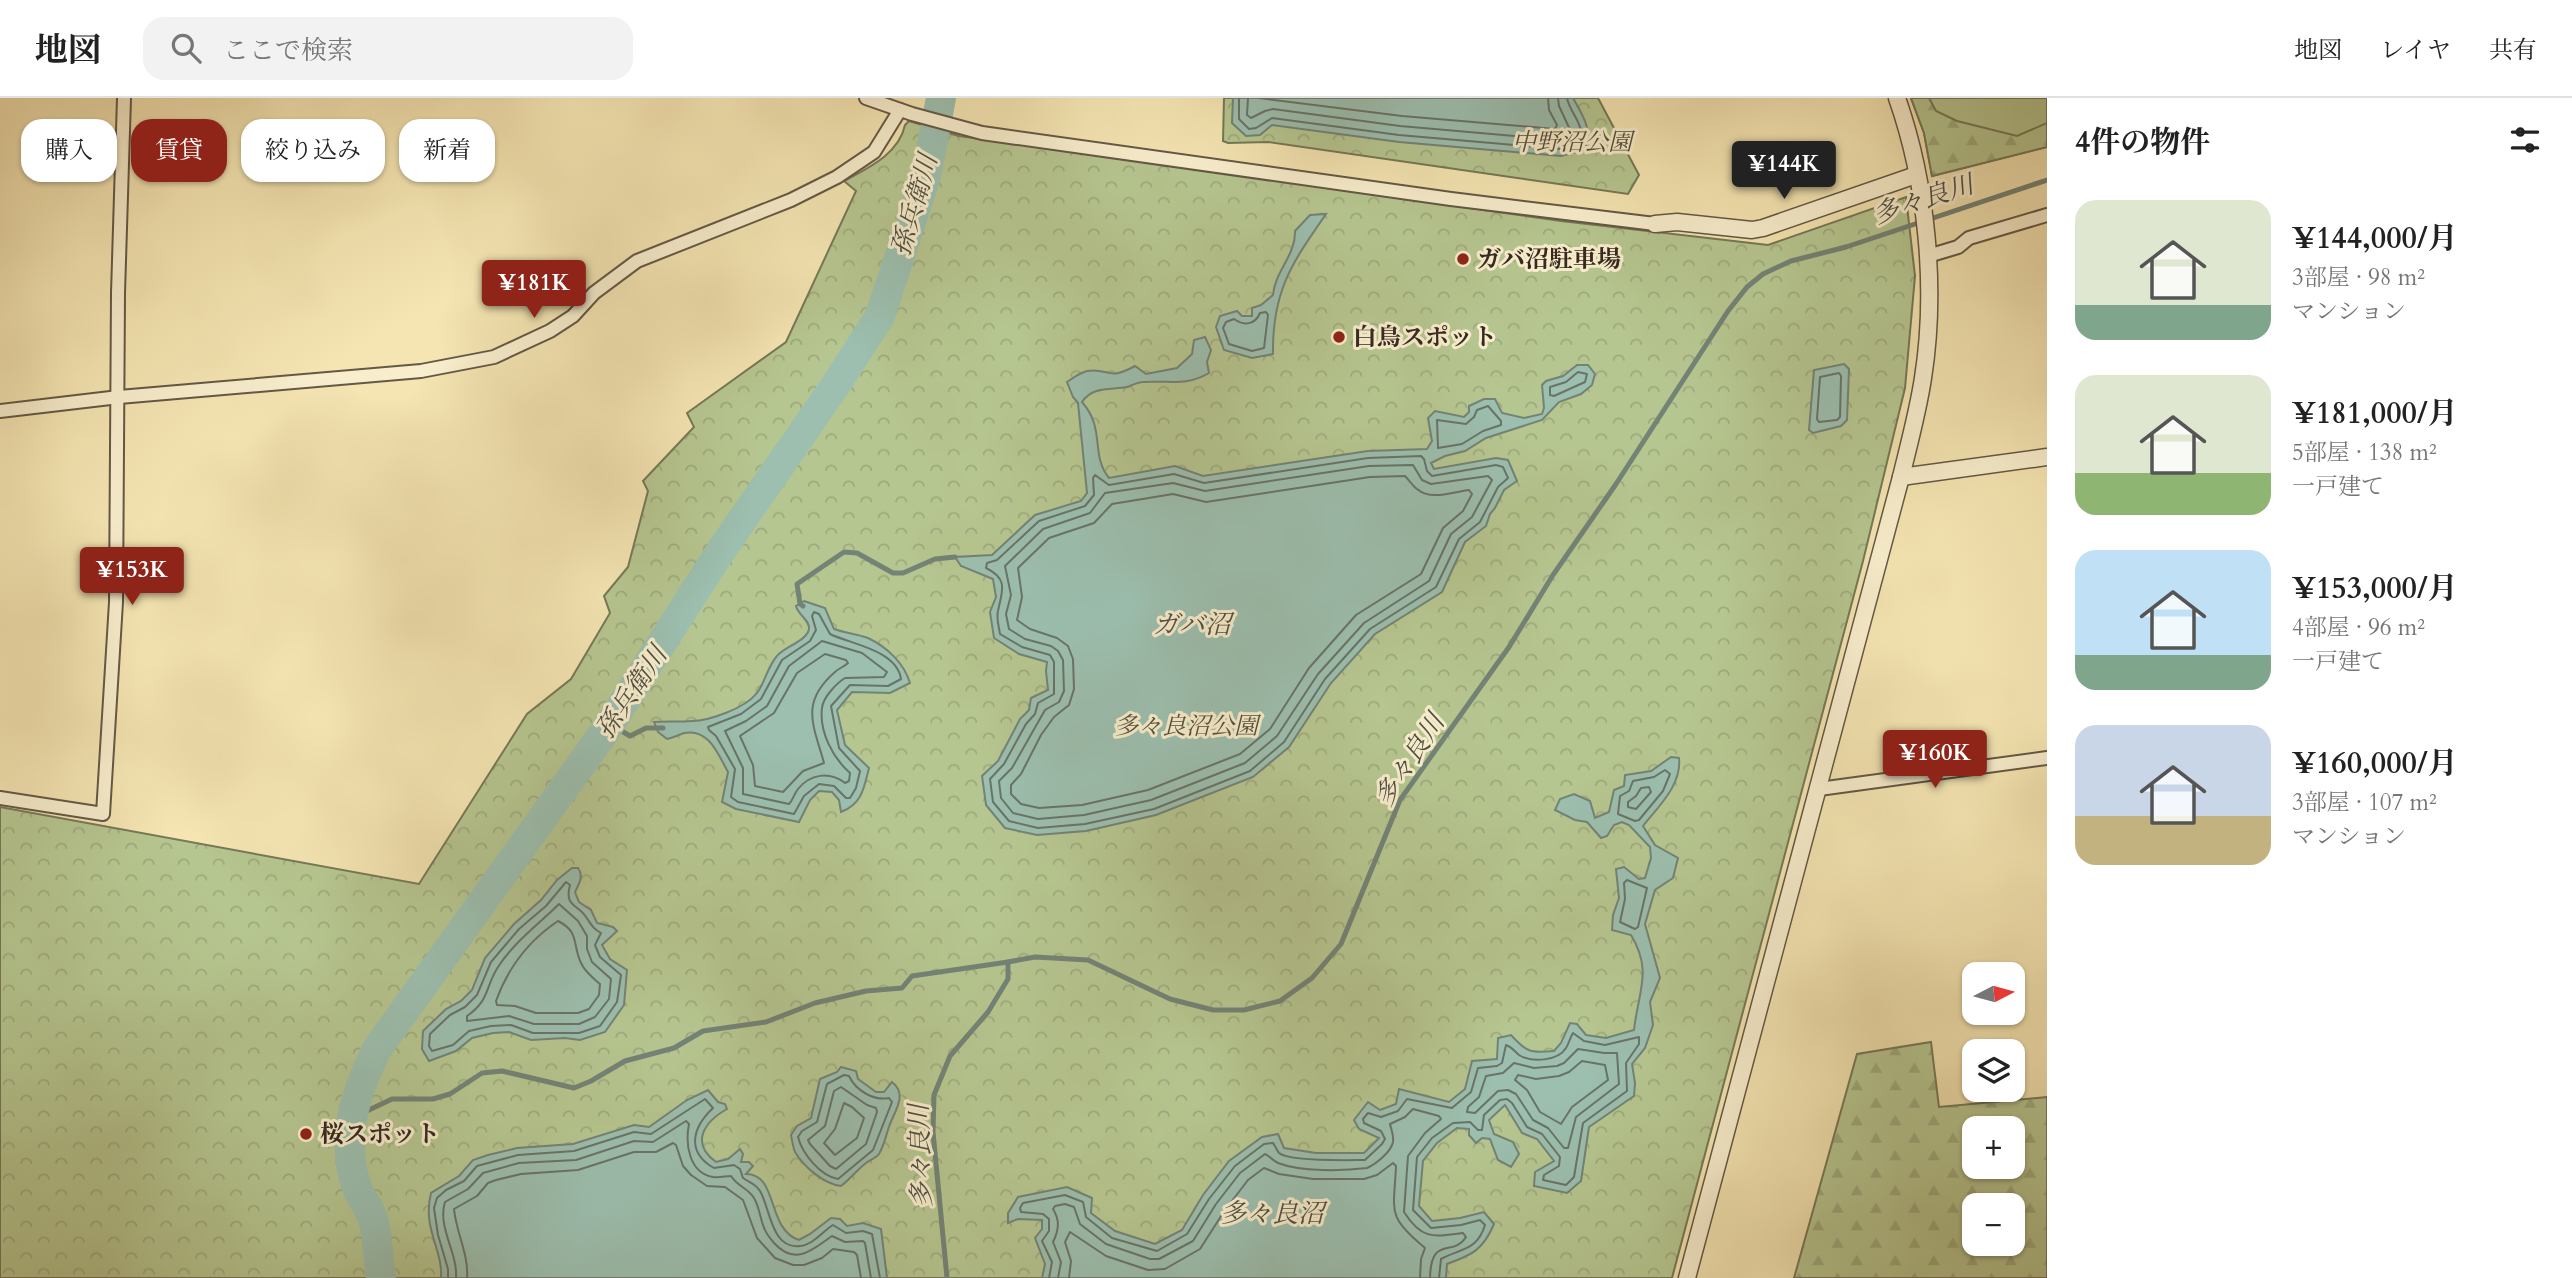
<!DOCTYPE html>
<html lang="ja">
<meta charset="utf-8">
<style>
:root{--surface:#fff;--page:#f2f2f2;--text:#222;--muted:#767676;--line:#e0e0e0;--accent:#8f2418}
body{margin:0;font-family:Cardo,"Noto Serif JP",serif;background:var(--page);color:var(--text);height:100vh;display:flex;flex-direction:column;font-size:26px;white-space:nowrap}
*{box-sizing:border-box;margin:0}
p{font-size:23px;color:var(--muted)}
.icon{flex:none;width:38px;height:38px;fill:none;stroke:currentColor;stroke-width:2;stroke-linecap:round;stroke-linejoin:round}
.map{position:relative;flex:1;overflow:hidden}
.details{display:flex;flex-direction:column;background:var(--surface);width:525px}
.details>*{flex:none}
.banner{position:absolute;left:21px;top:21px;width:665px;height:63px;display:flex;gap:14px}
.needle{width:46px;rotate:84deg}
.tools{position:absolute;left:1962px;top:864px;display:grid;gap:14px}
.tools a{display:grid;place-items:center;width:63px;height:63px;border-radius:14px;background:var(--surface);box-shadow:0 2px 5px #0004;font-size:35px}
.price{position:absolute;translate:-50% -60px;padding:0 16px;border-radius:7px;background:var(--accent);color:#fff;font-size:23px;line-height:46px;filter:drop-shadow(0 2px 4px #0008)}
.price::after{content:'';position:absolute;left:50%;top:42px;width:21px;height:16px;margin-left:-10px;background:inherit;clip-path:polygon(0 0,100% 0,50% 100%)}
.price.selected{background:#222;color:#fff}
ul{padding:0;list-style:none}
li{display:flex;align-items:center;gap:21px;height:175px;padding:0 28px}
li span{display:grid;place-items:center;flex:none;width:196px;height:140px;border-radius:21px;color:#555}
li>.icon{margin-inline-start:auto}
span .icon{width:84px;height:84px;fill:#fffc;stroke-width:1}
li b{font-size:30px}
h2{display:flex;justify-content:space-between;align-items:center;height:84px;padding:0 28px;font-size:30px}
.chip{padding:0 24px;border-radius:21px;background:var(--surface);box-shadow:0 2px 5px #0004;font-size:24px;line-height:63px}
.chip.selected{background:var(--accent);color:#fff}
header{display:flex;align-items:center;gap:42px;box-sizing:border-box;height:98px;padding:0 35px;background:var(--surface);border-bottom:2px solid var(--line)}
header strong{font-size:33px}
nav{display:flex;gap:38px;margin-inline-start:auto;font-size:24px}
.search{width:490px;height:63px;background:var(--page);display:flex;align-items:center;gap:18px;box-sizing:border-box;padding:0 24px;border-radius:21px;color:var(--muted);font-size:26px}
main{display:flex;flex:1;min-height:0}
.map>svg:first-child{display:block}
</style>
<header>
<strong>地図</strong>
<div class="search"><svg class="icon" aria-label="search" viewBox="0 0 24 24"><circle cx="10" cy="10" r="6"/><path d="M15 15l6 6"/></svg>ここで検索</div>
<nav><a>地図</a><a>レイヤ</a><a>共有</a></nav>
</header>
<main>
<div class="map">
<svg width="2047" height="1180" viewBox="0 0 2047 1180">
<defs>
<pattern id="forest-firs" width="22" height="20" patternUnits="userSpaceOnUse" patternTransform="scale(1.75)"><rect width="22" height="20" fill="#b6c690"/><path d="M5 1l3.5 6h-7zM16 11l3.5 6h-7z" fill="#9daa7c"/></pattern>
<pattern id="park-crowns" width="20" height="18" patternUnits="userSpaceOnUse" patternTransform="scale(1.75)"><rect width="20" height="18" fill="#b6c690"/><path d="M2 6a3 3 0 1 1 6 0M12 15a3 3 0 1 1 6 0" fill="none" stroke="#9daa7c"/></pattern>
</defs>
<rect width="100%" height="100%" fill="#f4e5b2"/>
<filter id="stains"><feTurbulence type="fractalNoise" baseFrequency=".00286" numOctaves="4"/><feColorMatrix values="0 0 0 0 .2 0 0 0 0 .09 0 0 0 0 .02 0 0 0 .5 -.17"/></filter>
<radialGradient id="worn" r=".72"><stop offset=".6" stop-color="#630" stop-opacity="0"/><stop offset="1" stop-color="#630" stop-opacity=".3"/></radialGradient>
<!-- green -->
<polygon fill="#b6c690" stroke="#767858" stroke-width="2" points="1911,0 2047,0 2047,49 1932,78 1924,35"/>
<!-- forest -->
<g fill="url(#forest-firs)" stroke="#767858" stroke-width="2" fill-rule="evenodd">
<polygon points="1911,0 1929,0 1936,13 1957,23 2017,38 2047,25 2047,49 1932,78 1924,35"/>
<path d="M1931,944L1939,1009L2047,999V1180H1794L1857,956ZM1974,1031H2012V1069H1974ZM1974,1108H2012V1146H1974Z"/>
</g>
<!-- park -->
<g fill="url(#park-crowns)" stroke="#767858" stroke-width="2">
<polygon points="1224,0 1598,0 1639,77 1628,96 1268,44 1228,45 1223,43"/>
<path d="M909,23L959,38L1561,123L1768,147L1906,99L1915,178L1905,290L1863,463L1672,1180H0V709L419,786L527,616L571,581L610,515L604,498L628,469L648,393L643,383L694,329L687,315L786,244L856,93L844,83C868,70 899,56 905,27Z"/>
</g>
<!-- water -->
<g fill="#9cbfaf" stroke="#738376" stroke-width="2">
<path d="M1233,0H1573C1583,18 1593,31 1584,52L1561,58L1399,44L1272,27L1260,37L1246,38L1232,25Z"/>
<path d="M1326,116C1292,165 1272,193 1273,256L1252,260L1224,252L1216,229L1220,218L1237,213L1242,218H1252V210L1261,207L1273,197C1275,173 1296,157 1295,133L1310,117Z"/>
<path d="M1205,239L1211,252L1207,264L1209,275C1185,289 1169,282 1143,284C1138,284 1133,287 1127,289C1110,292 1093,288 1082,304C1106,331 1090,357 1109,380L1175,368L1203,378L1368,353L1427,351L1432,343L1428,320L1435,313L1464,319L1469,314V308L1484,301H1495L1502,315L1524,320L1542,316L1544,310L1542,287L1546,283L1563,278L1577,267H1588L1595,276L1592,287L1581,296L1559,304L1542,322L1486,340L1465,353L1445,358L1431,365L1434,371L1496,360L1508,362L1517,383L1504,392L1495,410L1490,416L1486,428L1465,444L1442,494L1375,536L1331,585L1289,649L1253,679L1156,717L1086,733L1037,737L1005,730L986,707L982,678L998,663L1020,621L1029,612L1031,600L1048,592L1046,573L1047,564L1019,556L994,540L990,514L996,499L993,481L961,468L955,459L992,457L1035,417L1081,403L1087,395L1078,305L1073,299L1067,284C1073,280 1079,275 1087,273C1109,269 1106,284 1135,268L1146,276L1177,270L1192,256L1194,242Z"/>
<polygon points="1844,266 1849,271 1847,322 1841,328 1813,335 1809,332 1814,272"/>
<path d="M804,503L825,510L834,531C845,535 857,536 868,540C887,549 904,565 910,585L890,595L852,594L837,612L845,647L869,670C864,690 862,706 841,714L839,702L832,694L819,693L810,702L799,724L736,711L722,704L728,674C718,656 709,630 684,635C678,637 673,640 667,641L658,634L654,624C667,623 679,624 692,623C709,623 745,610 756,596C765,586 767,569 777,558C784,549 807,543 809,531C810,522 798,517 796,508Z"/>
<path d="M1671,659L1679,660C1682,687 1658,709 1643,728L1655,747L1678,760L1673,780L1655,792L1645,826L1660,880L1650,904L1653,927L1645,950L1632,966L1635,985L1634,998L1589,1029L1581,1083L1567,1095L1534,1088L1535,1074L1554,1063L1537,1041L1522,1035L1505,1007L1489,1022L1494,1036L1513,1044L1519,1056L1511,1069L1498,1062L1490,1041L1482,1040L1476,1045L1469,1037V1031L1457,1030L1437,1045L1423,1063L1419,1108L1432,1123L1460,1120L1484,1114L1494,1126C1483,1152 1472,1157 1447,1166L1446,1180H1042L1045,1166L1035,1140L1042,1131V1122L1018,1121L1008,1125V1115L1018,1099L1067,1089L1092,1100L1091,1115L1115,1133L1155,1146L1182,1132L1203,1097L1229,1063L1262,1039L1278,1036L1284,1050L1316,1055H1364L1379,1040L1359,1031L1354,1022L1368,1004L1380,1012L1396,1006L1399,991L1449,1004L1465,991L1472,963L1497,961L1498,940L1511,937C1527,955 1531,955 1554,953L1561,945L1570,925L1577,926L1586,937L1606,940L1634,932C1638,894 1653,873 1631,837L1612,832L1613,817L1619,800L1616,771L1624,769L1639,781L1645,780L1651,760L1650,749L1629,727L1622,724L1614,727L1607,738L1601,740L1587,724L1575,722L1555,712L1560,701L1574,696L1590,703L1595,720L1609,714L1614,692L1624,688L1625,677L1651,673Z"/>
<path d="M572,770H578C584,778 579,786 575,794L579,804L591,812L597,825L613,829L617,833L602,847L610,861L627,872L624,907L605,934L580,942L565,940L531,942L509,934L493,935L472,940L456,953L429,963L422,951L423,933L446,911L461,903L472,892L485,860L514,826L541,802L557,782Z"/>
<path d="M841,969L856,973L858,981L876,994H884L892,984C909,997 893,1015 889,1029C886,1037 884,1048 879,1056C876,1060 870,1062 866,1065C857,1072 850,1081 841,1088C824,1086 804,1069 795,1054C793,1049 792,1042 791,1037L797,1028L811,1020L820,981L837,974Z"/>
<path d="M708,992L718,1004L725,1006L727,1011C704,1024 690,1045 716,1064L728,1061L740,1051L743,1056L741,1064H749L753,1068L746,1076C779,1076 766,1131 799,1142L810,1136L831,1120L840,1121L847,1128L863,1125L881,1131L887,1180H441C443,1151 422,1131 431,1095L459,1078L473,1062L488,1057L517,1050L573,1046L634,1027L649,1029L687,1002Z"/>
</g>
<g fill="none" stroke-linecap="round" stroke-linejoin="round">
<!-- shore -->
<g stroke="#687468" stroke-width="2">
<path d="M1239,0V21L1249,31L1256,30L1272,20L1399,37L1560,51L1578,46C1588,29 1570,16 1567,0"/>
<polyline points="1248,0 1247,17 1251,20 1265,13 1273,11 1400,28 1559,42 1571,39 1572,36 1559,8 1558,0"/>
<polyline points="1259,0 1402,18 1555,31 1557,27 1549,12 1548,0"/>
<path d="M1266,214L1268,217L1264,250L1252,253L1229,246L1223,230L1226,224L1234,221C1244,228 1255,227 1260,215Z"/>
<polygon points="1578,274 1587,276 1585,284 1554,298 1550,297 1550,289 1566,284"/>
<polygon points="1839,275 1841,278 1840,319 1837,322 1819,324 1817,321 1820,279"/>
<polygon points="1488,308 1501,323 1501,327 1483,333 1462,346 1438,350 1437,322 1466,326 1474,319 1477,312"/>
<path d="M1421,358L1424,361L1427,373L1432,378L1496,367L1503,369L1508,380L1498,389L1480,424L1459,441L1436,489L1370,531L1325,581L1284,644L1250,673L1154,711L1085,726L1038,730L1009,723L993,704L990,681L1004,666L1026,626L1035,616L1038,605L1054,596V564L1050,557L1022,549L1000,536C999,529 996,520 998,513C1002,493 1009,481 986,470L987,465L997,462L1039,423L1085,408L1094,397L1093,380L1095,377L1109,387L1174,376L1204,385L1368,360Z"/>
<polygon points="1413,367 1422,382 1431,386 1488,378 1492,382 1472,419 1451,436 1429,483 1364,525 1318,576 1277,638 1245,665 1151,702 1084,717 1038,721 1013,715 1001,700 999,683 1012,670 1045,612 1059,604 1064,593 1063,562 1058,553 1051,548 1025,541 1009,531 1006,516 1011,497 1005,468 1043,431 1090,415 1105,395 1173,385 1205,393 1369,368"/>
<path d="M1405,378C1409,382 1412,387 1417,391C1431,403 1452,394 1469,392L1472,396L1463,413L1443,430L1421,476L1356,517L1309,570L1270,631L1240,656L1148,692L1082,707L1039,710L1021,706L1011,696V687L1021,676L1041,637L1054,619L1069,607L1074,591L1073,561L1068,548L1057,540L1030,531L1017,522L1022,499L1018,470L1049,440L1094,425L1112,406L1173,396L1206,404L1370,379Z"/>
<path d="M814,514L819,516L830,536C850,546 897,552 901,581L888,588L850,587L831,608L839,650L860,673L856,690L850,700H846L834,688L819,686L804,698L794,716L738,704L731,699L735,671L716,638L709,632L708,629L741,616L761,601L782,562L810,543L816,532L812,518Z"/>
<path d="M822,543L862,555L887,574L884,579L845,580C837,585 823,599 822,610C819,634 833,660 850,675L849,683L845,685C829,673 810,676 798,691C794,696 793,702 789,706L743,696V670L725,633L746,623L767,608L789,568Z"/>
<path d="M825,556L846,562L848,565C844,569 839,570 835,574C799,605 814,628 824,665L803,673L783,694L755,688L753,667L740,638L774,615L797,575Z"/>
<polygon points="1665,672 1670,676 1663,693 1639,722 1635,723 1618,716 1620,698 1629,693 1633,683 1654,679"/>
<polygon points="1641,690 1649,689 1651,694 1636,711 1628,709 1628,704 1636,698"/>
<polygon points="1627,782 1647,790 1638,829 1635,831 1620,824 1625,801 1624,785"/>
<path d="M566,784L570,787C564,809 578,806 586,819C592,827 592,830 601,835L595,847L600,859L621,877L617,904L600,928L579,935H533L511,927L491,928L469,933L453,947L432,953L429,948L430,936L450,917L465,909L477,897L491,864L519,831L546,808Z"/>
<path d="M559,806L578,823L587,838V851L592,864L611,881L609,901L595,919L579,926H534L509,918L467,923V918C490,902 485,889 498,869C514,844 539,826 559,806Z"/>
<path d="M558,823C580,834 572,846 581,865C585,874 593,880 600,886L599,897L589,911L578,915H536L515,908L497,907L496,903C508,870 528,843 558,823Z"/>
<polygon points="1578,951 1604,955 1617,955 1619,986 1576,1019 1568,1050 1564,1050 1548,1030 1533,1022 1516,996 1508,992 1498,993 1475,1015 1467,1014 1468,1009 1479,999 1486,978 1503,975 1514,965 1534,970 1557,968 1564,965"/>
<polygon points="1582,963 1605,967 1608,982 1572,1009 1561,1026 1540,1014 1527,992 1515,982 1518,977 1536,981 1559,978 1569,974"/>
<path d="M844,977L849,978C856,993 874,1003 889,1000L892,1004L873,1052L838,1081C820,1078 802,1055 798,1039L802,1033L817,1024L827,986Z"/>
<polygon points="841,989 867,1007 876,1010 877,1014 866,1046 836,1071 830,1068 810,1046 808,1042 825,1028 834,993"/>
<polygon points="844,1005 852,1009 864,1020 857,1040 835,1057 824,1045 835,1031"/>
<path d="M448,1180V1171L438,1137L434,1110L437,1100L446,1092L464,1083L477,1068L518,1057L574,1053L634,1034L651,1036L705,1001L713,1010C692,1030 686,1054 714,1070L734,1067L740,1071L743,1080C750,1085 755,1085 760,1093C770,1109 771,1152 800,1148C813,1147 823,1133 833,1127L846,1135L863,1133L872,1136L880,1180"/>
<path d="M456,1180C458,1155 437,1129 445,1104L468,1091L483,1075L519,1065L576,1062L634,1043L653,1044L686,1023L689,1026C685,1046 689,1075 713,1079C719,1080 726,1078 731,1078C737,1088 748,1090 754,1100C760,1110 760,1122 765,1132C767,1137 771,1141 774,1145C796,1169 813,1151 832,1138L845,1144L863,1143L865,1145L871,1180"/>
<path d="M467,1180C469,1157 456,1134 454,1111L477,1098L488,1085L496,1082L521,1076L578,1072L634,1054H656L673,1045L676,1047L683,1068L691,1077L707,1088L725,1089L743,1102L757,1140L775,1160L793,1167H804L822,1160L833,1151L854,1154L857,1157L861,1180"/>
<path d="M1049,1180L1052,1164L1042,1143L1049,1133V1121L1043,1116L1021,1114L1020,1110L1023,1105L1065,1097L1083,1104L1086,1119L1112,1140L1157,1153L1187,1136L1209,1101L1235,1068L1264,1046L1273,1045C1274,1046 1278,1054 1279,1055C1289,1064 1350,1062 1365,1062L1382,1046L1385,1041L1381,1033L1364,1025L1363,1021L1368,1015L1381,1019L1398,1013L1407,1001L1452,1010L1471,994L1478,970L1497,968L1502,965L1506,947C1512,949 1514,953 1519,957C1532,965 1558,963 1566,950C1569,945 1570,940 1573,935L1584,943L1605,947L1639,939V946L1626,965L1627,993L1583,1025L1574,1079L1566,1087L1543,1082L1544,1077L1559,1068L1560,1059L1542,1036L1527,1029L1512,1005L1507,1001L1500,1002L1484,1017L1482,1032H1478L1470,1024L1453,1025L1432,1040L1417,1059L1413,1112L1431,1130L1461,1127L1480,1122L1485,1127C1477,1153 1461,1150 1441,1161L1439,1180"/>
<path d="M1058,1180L1061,1164L1053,1144C1059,1132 1060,1122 1053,1111L1055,1108L1065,1106L1074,1109L1080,1126L1106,1146L1150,1161H1159L1193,1143L1216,1106L1240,1075L1265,1056C1270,1058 1272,1062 1278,1065C1301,1074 1343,1073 1367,1070C1376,1066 1391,1054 1393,1044C1394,1037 1391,1031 1390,1026L1405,1019L1413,1011L1439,1018L1441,1021L1425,1035L1408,1058L1404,1114C1422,1142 1433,1139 1463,1135L1466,1139C1453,1160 1431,1136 1430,1180"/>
<path d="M1069,1180L1071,1163L1065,1144L1070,1134L1106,1158L1148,1172L1165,1171L1200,1151L1225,1112L1248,1082L1264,1070L1279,1076L1313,1081H1364L1377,1077L1393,1065L1396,1068C1394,1114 1386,1118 1425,1150L1421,1161L1420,1180"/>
</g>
<!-- stream -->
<g stroke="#738376" stroke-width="5">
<polyline points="803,508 800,506 797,486 844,454 857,455 893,475 903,475 935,461 955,459"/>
<polyline points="610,626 630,638 646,630 663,630"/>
<polyline points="350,1021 392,1001 433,1001 450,996 482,975 502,973 574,990 591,983 625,963 674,950 703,933 766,924 815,905 866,893 902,890 912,878 1008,864"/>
<polyline points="947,1180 933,1034 934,997 950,958 988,914 1008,881 1008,864 1035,859 1088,862 1170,901 1213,912 1244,912 1280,903 1312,880 1341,846 1400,702 1509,549 1553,477 1616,386 1728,213 1747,189 1763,176 1791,163 1846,149 2047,82"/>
</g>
<!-- river -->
<path stroke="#9cbfaf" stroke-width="30" d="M381,1180C378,1161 378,1139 373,1121C370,1110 362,1102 358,1092C339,1044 355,995 377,951L610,626L720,454L837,285L880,218L926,78L941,0"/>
<!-- minor casing -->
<g stroke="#655845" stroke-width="16">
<g id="minor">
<polyline points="866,0 912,16 982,35 1451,101 1655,126"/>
<polyline points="1928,158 1958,149 1969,140 2047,117"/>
<polyline points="0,313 119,299 421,273 494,259 550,233 573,218 594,195 637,163 791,102 837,79 874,54 900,12"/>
<polyline points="1819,691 2047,660"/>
<polyline points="0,700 103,716 116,504 118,195 124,0"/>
</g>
</g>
<!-- tertiary casing -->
<g stroke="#655845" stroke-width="19">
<g id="tertiary">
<polyline points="1655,126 1677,124 1752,132 1763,130 1916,77"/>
<polyline points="1901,379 2047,359"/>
<path d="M1687,1180L1901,379C1909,346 1918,313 1923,280C1937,191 1927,85 1897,0"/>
</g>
</g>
<!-- minor -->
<use href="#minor" stroke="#f8eecd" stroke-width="12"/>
<!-- tertiary -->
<use href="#tertiary" stroke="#f8eecd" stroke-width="16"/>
</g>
<!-- markers -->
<g fill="#8f2418" stroke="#f8eecd" stroke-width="2.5">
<circle cx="1463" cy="161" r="7"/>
<circle cx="1339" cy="239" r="7"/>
<circle cx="306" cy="1036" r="7"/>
</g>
<g text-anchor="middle" stroke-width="6" stroke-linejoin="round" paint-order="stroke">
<!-- park labels -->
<g font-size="24" font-style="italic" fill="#55503d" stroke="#f8eecd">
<text x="1572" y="52">中野沼公園</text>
<text x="1186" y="636">多々良沼公園</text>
</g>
<!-- poi labels -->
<g font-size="24" font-weight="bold" fill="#352921" stroke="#f8eecd" text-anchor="start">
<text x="1477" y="169">ガバ沼駐車場</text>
<text x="1353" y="247">白鳥スポット</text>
<text x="320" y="1044">桜スポット</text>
</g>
<!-- water labels -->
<g font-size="26" font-style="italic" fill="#4f4e44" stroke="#f8eecd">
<text transform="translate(1923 101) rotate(-18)" y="9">多々良川</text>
<text transform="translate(914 107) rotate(-74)" y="9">孫兵衛川</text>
<text x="1192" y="535">ガバ沼</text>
<text transform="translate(631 594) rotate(-56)" y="9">孫兵衛川</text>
<text transform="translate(1409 662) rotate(-57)" y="9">多々良川</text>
<text transform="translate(920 1058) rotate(-92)" y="9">多々良川</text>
<text x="1272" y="1124">多々良沼</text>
</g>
</g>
<rect width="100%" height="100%" filter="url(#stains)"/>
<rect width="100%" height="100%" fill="url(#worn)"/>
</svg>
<div class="tools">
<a><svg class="needle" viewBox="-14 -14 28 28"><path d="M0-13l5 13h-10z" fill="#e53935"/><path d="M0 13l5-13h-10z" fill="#767676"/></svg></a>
<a><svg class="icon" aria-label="layers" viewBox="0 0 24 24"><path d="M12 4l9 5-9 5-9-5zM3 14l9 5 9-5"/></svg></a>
<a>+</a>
<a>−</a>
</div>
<b class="price selected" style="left:1784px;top:103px">¥144K</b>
<b class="price" style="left:534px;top:222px">¥181K</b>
<b class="price" style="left:132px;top:509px">¥153K</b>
<b class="price" style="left:1935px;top:692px">¥160K</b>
<div class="banner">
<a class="chip">購入</a>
<a class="chip selected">賃貸</a>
<a class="chip">絞り込み</a>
<a class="chip">新着</a>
</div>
</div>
<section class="details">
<h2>4件の物件<svg class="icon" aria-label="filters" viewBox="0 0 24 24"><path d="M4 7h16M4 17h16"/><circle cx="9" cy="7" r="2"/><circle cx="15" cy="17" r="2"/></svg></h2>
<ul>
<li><span style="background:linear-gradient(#dfe7d0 75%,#7fa58c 0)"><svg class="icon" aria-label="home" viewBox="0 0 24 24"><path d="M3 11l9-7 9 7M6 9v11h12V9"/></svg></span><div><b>¥144,000/月</b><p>3部屋 · 98 m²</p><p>マンション</p></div></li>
<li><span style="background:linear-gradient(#dfe7d0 70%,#8fb573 0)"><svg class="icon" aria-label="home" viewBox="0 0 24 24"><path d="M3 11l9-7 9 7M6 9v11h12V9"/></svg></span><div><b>¥181,000/月</b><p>5部屋 · 138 m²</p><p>一戸建て</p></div></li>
<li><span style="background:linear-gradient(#bfe0f5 75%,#7fa58c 0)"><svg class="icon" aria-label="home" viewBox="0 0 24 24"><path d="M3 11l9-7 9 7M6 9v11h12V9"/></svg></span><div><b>¥153,000/月</b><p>4部屋 · 96 m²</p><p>一戸建て</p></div></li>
<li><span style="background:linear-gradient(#c9d6e8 65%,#c2b280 0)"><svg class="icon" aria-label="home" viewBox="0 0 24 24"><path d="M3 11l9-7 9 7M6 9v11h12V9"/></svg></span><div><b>¥160,000/月</b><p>3部屋 · 107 m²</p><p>マンション</p></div></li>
</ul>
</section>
</main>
